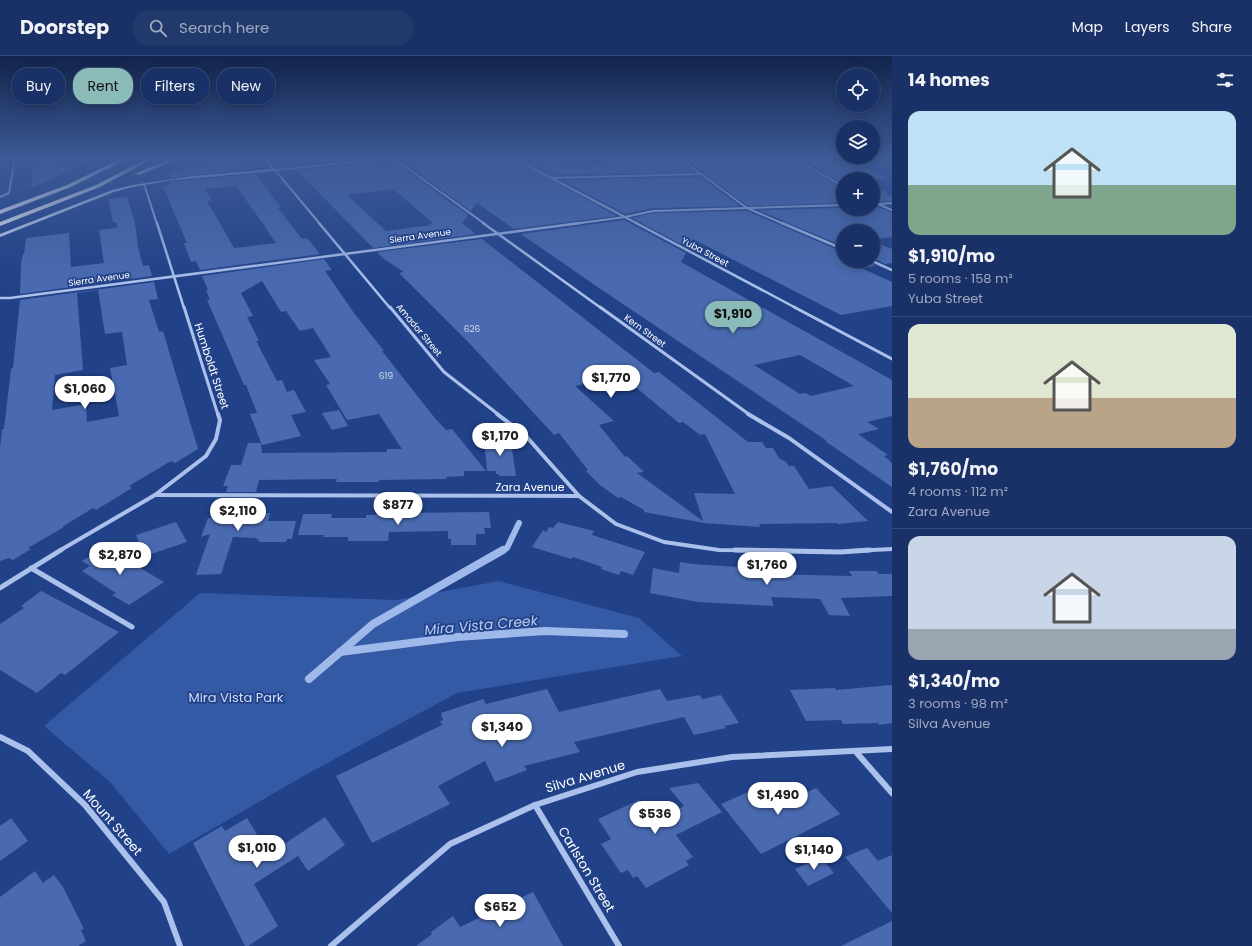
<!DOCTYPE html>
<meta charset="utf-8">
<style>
:root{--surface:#193166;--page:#22396c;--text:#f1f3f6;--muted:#9fa9bf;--line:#374c7a;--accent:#8bbbb9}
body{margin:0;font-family:Poppins,sans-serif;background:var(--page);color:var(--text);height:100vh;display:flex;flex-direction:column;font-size:15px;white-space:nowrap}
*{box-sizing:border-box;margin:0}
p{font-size:13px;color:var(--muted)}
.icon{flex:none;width:22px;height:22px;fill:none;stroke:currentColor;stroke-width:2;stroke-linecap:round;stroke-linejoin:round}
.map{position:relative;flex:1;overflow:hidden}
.side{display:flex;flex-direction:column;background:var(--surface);width:360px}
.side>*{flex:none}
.guide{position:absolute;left:12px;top:12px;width:380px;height:36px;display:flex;gap:8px}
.buttons{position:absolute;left:836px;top:12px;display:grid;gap:8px}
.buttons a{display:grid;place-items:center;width:44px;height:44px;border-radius:50%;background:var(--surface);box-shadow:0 2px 10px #0003,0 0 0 1px var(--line);font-size:20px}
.price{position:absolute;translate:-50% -34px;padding:0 9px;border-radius:14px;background:#fff;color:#222;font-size:13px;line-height:26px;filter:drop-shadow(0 1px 2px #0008)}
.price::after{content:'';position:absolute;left:50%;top:24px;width:12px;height:9px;margin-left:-6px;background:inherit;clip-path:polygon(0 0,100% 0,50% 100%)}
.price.on{background:var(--accent);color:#111}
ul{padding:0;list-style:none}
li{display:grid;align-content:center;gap:8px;height:212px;padding:0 16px}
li+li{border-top:1px solid var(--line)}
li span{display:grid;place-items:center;height:124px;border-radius:12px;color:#555}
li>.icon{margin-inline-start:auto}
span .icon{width:72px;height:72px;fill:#fffc;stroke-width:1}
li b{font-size:17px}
h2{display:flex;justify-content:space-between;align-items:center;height:48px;padding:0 16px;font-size:17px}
.tag{padding:0 14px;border-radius:16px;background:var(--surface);box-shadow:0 2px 10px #0003,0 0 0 1px var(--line);font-size:14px;line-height:36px}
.tag.on{background:var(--accent);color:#111}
header{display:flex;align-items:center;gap:24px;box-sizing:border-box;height:56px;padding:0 20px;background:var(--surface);border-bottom:1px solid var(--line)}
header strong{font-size:19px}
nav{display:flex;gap:22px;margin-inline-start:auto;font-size:14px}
.search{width:280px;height:36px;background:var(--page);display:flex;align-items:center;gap:10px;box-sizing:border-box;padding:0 14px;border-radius:16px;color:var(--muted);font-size:15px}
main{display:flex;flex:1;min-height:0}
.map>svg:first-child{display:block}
</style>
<header>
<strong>Doorstep</strong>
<div class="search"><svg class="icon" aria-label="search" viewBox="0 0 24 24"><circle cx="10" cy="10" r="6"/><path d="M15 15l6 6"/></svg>Search here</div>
<nav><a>Map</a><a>Layers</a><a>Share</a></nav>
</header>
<main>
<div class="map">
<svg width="892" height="890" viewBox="0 0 892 890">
<rect width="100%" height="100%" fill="#214188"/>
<!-- green -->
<polygon fill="#3459a5" points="499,525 639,562 682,600 457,637 309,717 169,798 110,726 44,670 200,537 396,544"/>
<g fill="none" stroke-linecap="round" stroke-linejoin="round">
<!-- stream-far1 -->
<polyline stroke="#9fb9eb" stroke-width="6" points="501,495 507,492 519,467"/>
<!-- stream -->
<g stroke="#9fb9eb" stroke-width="8">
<polyline points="340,596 457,581 545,575 624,578"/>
<polyline points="309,623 373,568 503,494"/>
</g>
</g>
<!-- building -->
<g fill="#496ab0" fill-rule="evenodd">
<polygon points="220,101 241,101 251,113 170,122 170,117 188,114 186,111 204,109 202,105 221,104"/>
<polygon points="284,101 376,101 293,110"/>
<polygon points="408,101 510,101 617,160 514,173 477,147 471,155 401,104 407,103"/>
<polygon points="518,101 549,101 571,109 610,108 606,104 608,103 676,101 694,116 552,119"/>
<polygon points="683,101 789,101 843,132 843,147 748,150"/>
<polygon points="797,101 848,103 889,123 843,123 843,127"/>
<polygon points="56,103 56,106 88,103 88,106 31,132 33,105"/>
<path d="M393,105L468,159L462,167L476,178L373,192L297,114ZM393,133L433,167L429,168L431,169L386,175L347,139Z"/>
<path d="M255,118L281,151L278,152L302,183L307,182L320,198L200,214L196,205L191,206L184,187H187L163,130L170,129V126L173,125ZM236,130L267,173H266L276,187L234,192L207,145H212L205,133Z"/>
<polygon points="700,121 740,150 653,152 625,158 561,124"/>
<polygon points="873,128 888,137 884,138 892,141 892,145 878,146 873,144"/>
<polygon points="127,141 135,167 138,191 143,210 149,209 152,220 20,238 21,207 23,198 24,198 26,182 69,177 71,211 104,207 99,174 117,172 117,167 113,166 108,143"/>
<polygon points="873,149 892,156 892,181 873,184 873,175 843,175 843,190 758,154 843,152 843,153 873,153"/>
<polygon points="747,155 843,196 843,205 869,205 876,210 861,212 892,226 892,250 841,259 693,183 688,192 632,162 653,157"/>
<path d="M624,164L686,197L681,206L892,324V360L867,366L879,373L858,378L888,399L884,400L892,407V431L825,385H827L599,232L521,178ZM800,299L854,330L811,340L806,337L800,338L754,309Z"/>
<path d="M482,183L654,317L659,316L748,386H762L766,392H773L779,402L786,406L789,410H794L809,433L832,430L868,465L838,468L837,467L759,468L760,471L704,467L644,456V454L621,441L618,442L600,429L586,415L588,414L559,377L554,379L471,289L399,217L404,216L384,203L377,196ZM622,320L679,367L683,366L700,379L705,378L735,438L694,437L703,465L637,417L644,416L627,400L625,401L599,369L614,365L575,330Z"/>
<polygon points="873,185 892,193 892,207 885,208 873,202"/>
<polygon points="324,203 332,214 325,215 354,257 384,295 382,295 434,361 446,374 452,373 486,415 464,415 464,420 447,421 446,423 379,424 379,426 336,426 337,423 259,424 256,436 226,436 228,430 223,430 231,409 241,409 248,387 261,387 262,397 387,396 387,393 402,393 379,358 347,364 326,329 330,328 314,304 331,301 313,272 300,275 286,255 281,256 262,225 241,237 253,260 247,261 259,285 256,285 277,325 282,324 287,336 294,334 306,356 291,359 301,380 262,389 250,358 257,357 246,329 244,329 207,244 210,244 206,234 208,234 202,220"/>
<path d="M154,226L158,243L149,244L159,276L163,275L198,393L175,407L171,405L129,430L132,432L96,454L93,452L62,471H64L28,492L31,493L13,504L9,502L0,505V393L2,373H4L11,313L13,312L20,244ZM98,234L105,278L122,276L127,309L110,312L119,360L87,366L86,348L52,354L55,319L83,314L77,237Z"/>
<polygon points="339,354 348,370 332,374 322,357"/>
<polygon points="484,383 507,383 508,393 512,393 516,420 499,420 499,418 496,418 496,415 487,415"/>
<polygon points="222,443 253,443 248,458 270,457 268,465 296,465 292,483 287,483 286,486 260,486 256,482 233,481 221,518 196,519 210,478 201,481 208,462 214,462"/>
<polygon points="489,456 491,472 484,472 485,478 476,478 476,489 451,489 451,483 448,483 448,475 389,476 388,485 348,485 348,481 323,481 324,479 298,479 303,458 332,458 331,462 366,462 366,459 398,458 398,457"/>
<polygon points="176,466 187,486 145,500 136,479"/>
<polygon points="558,466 594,475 592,479 645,496 633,519 621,515 619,519 601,513 602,511 573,501 571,503 532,491 543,474 546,476 549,471 553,472"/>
<polygon points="104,491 120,500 164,526 129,549 112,539 116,537 82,515 90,510 82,505"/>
<polygon points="680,506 693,508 737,511 739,515 762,518 852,520 849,515 876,515 879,518 892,518 892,540 841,542 850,560 829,559 820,543 771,541 774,550 698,546 650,537 653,512 679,517"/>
<polygon points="41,535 119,576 65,619 61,617 37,637 0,614 0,568 24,552 21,550"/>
<polygon points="892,629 892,667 879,669 878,667 843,668 841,664 806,665 790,634 835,632 836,634"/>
<polygon points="547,633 559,656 660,633 667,645 700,639 702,643 721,639 739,667 724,670 726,672 694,679 684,661 574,686 580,696 524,710 527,714 495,726 485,705 438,730 450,748 372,787 336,720 442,669 440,665 443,664 441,657 483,643 486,648"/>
<polygon points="698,727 722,756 676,779 693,801 686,805 689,809 646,832 637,820 633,822 628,814 621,817 601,788 611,783 598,763 639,744 656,766 684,750 669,732"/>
<polygon points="757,732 765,741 784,732 793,743 816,732 840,758 761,798 721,748"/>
<polygon points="325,761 345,789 308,815 298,800 254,828 278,870 248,890 245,890 193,787 222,770 225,775 247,762 269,798"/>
<polygon points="11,762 28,785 0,805 0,770"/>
<polygon points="867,792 878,805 892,799 892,857 845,801"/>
<polygon points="821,801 834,817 808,830 795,813"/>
<polygon points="35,815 43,827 54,819 63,831 84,873 81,874 86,885 78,890 0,890 0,841"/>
<polygon points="533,836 563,890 416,890 432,878 431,876 453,860 460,871"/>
<polygon points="892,865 892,890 841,890"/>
</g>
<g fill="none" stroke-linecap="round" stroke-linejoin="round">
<!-- street-far5 -->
<g stroke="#abc0ea" stroke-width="2">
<polyline points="392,101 485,168"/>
<polyline points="512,101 638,168"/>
<polyline points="571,101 581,103 598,101"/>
<polyline points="678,101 747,152 784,168"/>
<polyline points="791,101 843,130"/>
<polyline points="275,114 320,168"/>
<polyline points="275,114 406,101"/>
<polyline points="551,122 701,118"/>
<polyline points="144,128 157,168"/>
<polyline points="0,141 9,137 15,101"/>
<polyline points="873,146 892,154"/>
<polyline points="879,148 892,147"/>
<polyline points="573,168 625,161 653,155 843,149"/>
</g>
<!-- street-far4 -->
<g stroke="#abc0ea" stroke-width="2.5">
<polyline points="157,167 184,252"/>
<polyline points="319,167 390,252"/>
<polyline points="483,167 601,252"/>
<polyline points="636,167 796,252"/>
<polyline points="782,167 843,193"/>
<polyline points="872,205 892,214"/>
<polyline points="0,242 10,242 580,167"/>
</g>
<!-- street-far3 -->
<g stroke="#abc0ea" stroke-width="3">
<polyline points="184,251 218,359"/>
<polyline points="390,251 444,316 499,359"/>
<polyline points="600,251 750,359"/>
<polyline points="794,251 892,303"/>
</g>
<!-- street-far2 -->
<g stroke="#abc0ea" stroke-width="4">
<polyline points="497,358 525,379 579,440"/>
<polyline points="748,358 789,382 892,456"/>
<polyline points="155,439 579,440 616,468 664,486 719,494 795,495"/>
<polyline points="59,495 155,439 206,400 216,383 220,364 218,358"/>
<polyline points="853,495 892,493"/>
</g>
<!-- street-far1 -->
<g stroke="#abc0ea" stroke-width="5">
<polyline points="735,494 840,496 870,494"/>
<polyline points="31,512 132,571"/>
<polyline points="0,532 61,494"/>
</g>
<!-- street -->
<g stroke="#abc0ea" stroke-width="6">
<polyline points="0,681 28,695 85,749 164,846 180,890"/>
<polyline points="856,696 892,737"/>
<polyline points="535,749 619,890"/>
<polyline points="331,890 450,788 535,749 637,716 732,701 892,693"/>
</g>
<!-- secondary -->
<polygon fill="#d6e1f8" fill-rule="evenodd" points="266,101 276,115 173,124 133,131 114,136 0,181 0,178 112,134 133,129 193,120 272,113 263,101"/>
<!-- highway -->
<g fill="#fff" fill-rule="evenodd">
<polygon points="124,101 131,101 71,131 0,158 0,154 67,129"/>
<polygon points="150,101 156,101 100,131 0,170 0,166 96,129"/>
<polygon points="175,101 183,101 139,119 134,118"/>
</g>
</g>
<!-- sky -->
<linearGradient id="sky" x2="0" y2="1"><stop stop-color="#12244b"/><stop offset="0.45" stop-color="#3d5a96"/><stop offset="1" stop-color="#3d5a96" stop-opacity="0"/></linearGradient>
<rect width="892" height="226" fill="url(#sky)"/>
<g text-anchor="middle" stroke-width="3.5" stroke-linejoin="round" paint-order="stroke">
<!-- far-street labels -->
<g font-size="9" fill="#fff" stroke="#214188">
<text transform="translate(420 180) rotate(-8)" y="3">Sierra Avenue</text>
<text transform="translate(705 196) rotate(28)" y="3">Yuba Street</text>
<text transform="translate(99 223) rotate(-8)" y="3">Sierra Avenue</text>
<text transform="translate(419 274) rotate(50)" y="3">Amador Street</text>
<text transform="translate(645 275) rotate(36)" y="3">Kern Street</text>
</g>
<!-- number labels -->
<g font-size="9" fill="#d2daeb">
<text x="472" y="276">626</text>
<text x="386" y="323">619</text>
</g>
<!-- street labels -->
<g font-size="11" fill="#fff" stroke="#214188">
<text transform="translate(212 310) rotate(72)" y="4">Humboldt Street</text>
<text x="530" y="435">Zara Avenue</text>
</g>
<!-- near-park labels -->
<g font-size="13" fill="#d0ddf8" stroke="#214188">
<text x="236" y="646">Mira Vista Park</text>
</g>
<!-- near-street labels -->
<g font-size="13" fill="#fff" stroke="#214188">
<text transform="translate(585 720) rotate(-17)" y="5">Silva Avenue</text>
<text transform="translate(113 766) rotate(49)" y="5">Mount Street</text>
<text transform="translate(587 813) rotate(59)" y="5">Carlston Street</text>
</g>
<!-- near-water labels -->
<g font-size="14" font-style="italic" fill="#b7caf2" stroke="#214188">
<text transform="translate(481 569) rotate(-5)" y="5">Mira Vista Creek</text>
</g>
</g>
</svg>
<div class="buttons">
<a><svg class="icon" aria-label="locate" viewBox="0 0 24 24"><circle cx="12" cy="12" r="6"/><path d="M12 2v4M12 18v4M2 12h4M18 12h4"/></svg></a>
<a><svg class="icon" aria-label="layers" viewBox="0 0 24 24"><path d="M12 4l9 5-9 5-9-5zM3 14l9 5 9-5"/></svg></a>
<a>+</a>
<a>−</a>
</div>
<b class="price on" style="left:733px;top:279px">$1,910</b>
<b class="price" style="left:611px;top:343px">$1,770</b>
<b class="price" style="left:85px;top:354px">$1,060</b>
<b class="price" style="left:500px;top:401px">$1,170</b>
<b class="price" style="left:398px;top:470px">$877</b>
<b class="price" style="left:238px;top:476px">$2,110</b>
<b class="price" style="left:120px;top:520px">$2,870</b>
<b class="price" style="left:767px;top:530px">$1,760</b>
<b class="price" style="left:502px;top:692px">$1,340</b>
<b class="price" style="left:778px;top:760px">$1,490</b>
<b class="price" style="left:655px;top:779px">$536</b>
<b class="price" style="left:257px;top:813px">$1,010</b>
<b class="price" style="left:814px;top:815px">$1,140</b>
<b class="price" style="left:500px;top:872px">$652</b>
<div class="guide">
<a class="tag">Buy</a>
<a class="tag on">Rent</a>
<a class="tag">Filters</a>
<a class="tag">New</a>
</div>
</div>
<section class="side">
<h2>14 homes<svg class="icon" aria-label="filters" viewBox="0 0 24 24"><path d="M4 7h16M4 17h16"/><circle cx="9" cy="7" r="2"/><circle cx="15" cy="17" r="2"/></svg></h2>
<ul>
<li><span style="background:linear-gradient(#bfe0f5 60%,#7fa58c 0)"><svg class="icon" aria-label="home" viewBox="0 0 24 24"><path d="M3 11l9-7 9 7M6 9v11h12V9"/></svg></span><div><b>$1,910/mo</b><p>5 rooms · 158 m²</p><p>Yuba Street</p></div></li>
<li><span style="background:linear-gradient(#dfe7d0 60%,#b9a48a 0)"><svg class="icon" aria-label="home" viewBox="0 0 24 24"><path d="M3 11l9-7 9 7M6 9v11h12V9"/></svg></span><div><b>$1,760/mo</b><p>4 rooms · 112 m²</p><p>Zara Avenue</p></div></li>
<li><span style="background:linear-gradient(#c9d6e8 75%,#9aa5b1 0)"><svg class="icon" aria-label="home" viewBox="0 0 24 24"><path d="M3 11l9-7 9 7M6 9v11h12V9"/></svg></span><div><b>$1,340/mo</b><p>3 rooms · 98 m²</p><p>Silva Avenue</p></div></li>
</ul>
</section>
</main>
